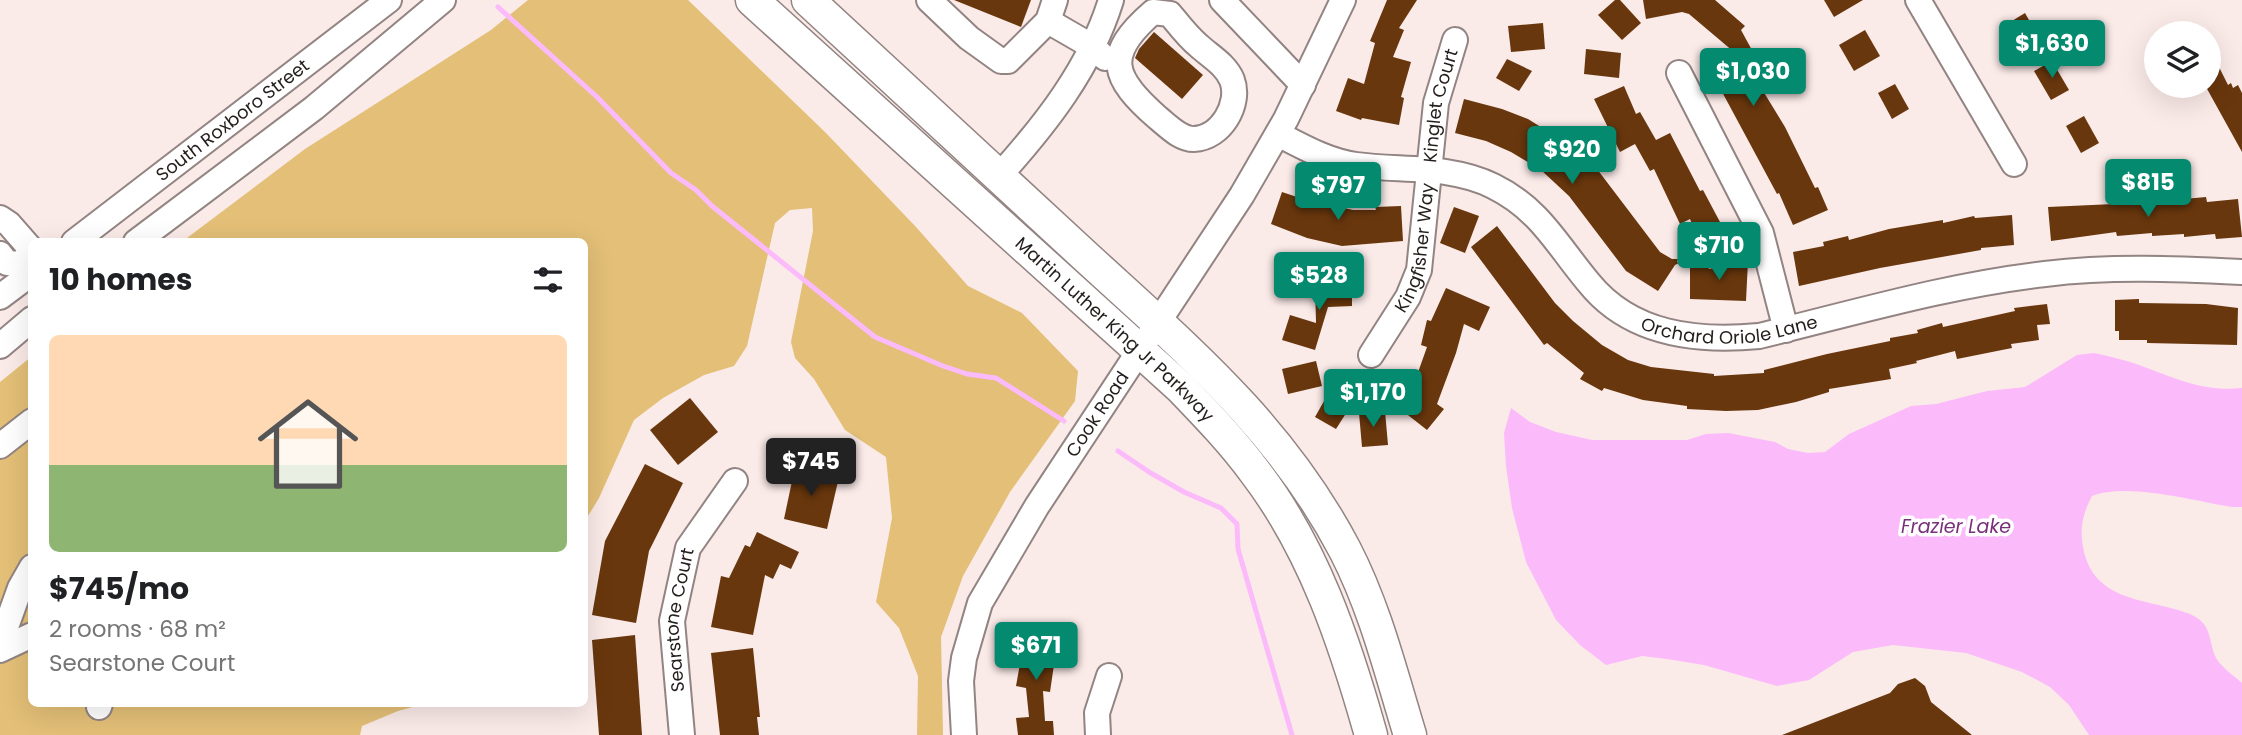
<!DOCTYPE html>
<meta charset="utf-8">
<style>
:root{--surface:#fff;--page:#f2f2f2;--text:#202124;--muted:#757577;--accent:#038a6f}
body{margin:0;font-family:Poppins,sans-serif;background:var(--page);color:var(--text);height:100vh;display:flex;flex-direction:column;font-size:26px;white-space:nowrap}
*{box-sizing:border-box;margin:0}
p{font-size:23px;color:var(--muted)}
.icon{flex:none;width:38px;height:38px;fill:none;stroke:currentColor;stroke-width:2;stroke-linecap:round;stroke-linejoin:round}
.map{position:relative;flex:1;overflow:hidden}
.panel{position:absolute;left:28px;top:238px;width:560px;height:469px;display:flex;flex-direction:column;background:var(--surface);border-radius:10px;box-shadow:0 7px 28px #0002}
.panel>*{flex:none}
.fabs{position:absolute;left:2144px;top:21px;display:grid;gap:14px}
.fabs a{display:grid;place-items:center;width:77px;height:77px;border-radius:50%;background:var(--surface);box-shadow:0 7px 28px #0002;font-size:35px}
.price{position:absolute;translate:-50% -60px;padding:0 16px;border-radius:7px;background:var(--accent);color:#fff;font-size:23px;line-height:46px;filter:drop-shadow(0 2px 4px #0008)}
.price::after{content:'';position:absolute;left:50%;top:42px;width:21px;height:16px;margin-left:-10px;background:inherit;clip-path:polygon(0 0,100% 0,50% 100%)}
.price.active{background:#222;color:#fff}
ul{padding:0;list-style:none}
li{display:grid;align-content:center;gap:14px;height:371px;padding:0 21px}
li span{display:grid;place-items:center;height:217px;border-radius:10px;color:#555}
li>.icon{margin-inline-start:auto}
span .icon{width:126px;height:126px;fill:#fffc;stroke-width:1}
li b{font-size:30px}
h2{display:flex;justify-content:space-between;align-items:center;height:84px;padding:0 21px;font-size:30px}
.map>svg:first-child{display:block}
</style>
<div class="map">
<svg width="2242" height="735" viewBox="0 0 2242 735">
<rect width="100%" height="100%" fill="#faeae8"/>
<!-- green -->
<g fill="#e3bf77">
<polygon points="528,0 688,0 826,133 916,227 968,286 1022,313 1078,371 1075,401 1010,492 963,576 941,637 943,735 917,735 918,676 899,628 876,602 892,518 886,457 845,430 814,379 795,358 791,342 813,231 812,208 790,210 775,223 747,346 734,366 704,375 663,398 634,420 599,498 585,521 584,242 183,241 305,149 491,30"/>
<polygon points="31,357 32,704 424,704 398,711 362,726 360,735 0,735 0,382"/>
</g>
<!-- water -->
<path fill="#fbbbfb" d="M2094,353C2112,357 2130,361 2147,368C2180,380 2205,392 2242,388V507H2232C2195,501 2126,482 2092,496C2082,515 2079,530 2084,552C2095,598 2140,599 2178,610C2187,613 2195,615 2202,622C2212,632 2210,650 2218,661C2224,669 2234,676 2242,683V735H2089L2069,705L2050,687L2022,672L1966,653L1893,645L1853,652L1809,680L1777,686L1704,665L1667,659L1642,656L1606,665L1580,645L1556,620L1526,562L1512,508L1506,466L1504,433L1511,408L1530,422L1556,432L1592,440H1687L1706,434L1728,433L1775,442L1788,449L1808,453L1825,452L1849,434L1911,406L1936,404L1987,391L2025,387L2077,355Z"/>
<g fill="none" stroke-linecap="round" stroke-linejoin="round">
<!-- stream -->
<g stroke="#fbbbfb" stroke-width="5">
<polyline points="498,7 597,97 671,173 696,190 712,206 875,337 943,366 967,374 996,378 1064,421"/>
<polyline points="1118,451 1149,472 1184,492 1221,508 1237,524 1238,549 1292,735"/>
</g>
</g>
<!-- building -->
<g fill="#69370d">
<polygon points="954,0 1031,0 1021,27"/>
<polygon points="1387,0 1417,0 1399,28 1404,30 1393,57 1411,62 1401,97 1404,98 1399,125 1362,118 1361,120 1336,111 1348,78 1364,84 1375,43 1370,41"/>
<polygon points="1615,0 1620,0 1641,23 1622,40 1598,15"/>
<polygon points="1643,0 1715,0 1745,26 1741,30 1759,63 1749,68 1785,127 1815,188 1818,187 1828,210 1793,225 1779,193 1777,194 1721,90 1738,81 1725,57 1734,52 1689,14 1682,12 1646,19"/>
<polygon points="1824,0 1863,0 1834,17"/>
<polygon points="2025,13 2039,38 2021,49 2007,24"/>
<polygon points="1543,23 1545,49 1511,52 1508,26"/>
<polygon points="1865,30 1880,56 1854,71 1839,45"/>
<polygon points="1154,32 1203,75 1182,99 1135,58 1139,49"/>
<polygon points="2208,45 2228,85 2231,83 2233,88 2238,85 2242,93 2242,152 2206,87 2208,86"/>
<polygon points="1586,49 1621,53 1619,78 1584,74"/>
<polygon points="1507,59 1532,71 1519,91 1496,78"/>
<polygon points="2052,61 2069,90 2051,100 2034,71"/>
<polygon points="1895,84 1909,109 1892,119 1878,93"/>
<polygon points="1624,86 1636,114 1640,112 1656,140 1670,133 1700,191 1703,190 1720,222 1729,242 1704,252 1690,219 1680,224 1654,169 1650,171 1635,144 1620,152 1594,99"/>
<polygon points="1464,99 1502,109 1528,119 1552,134 1594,171 1597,169 1660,252 1672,259 1678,259 1677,262 1679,263 1675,265 1658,291 1626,271 1569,196 1541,170 1511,152 1486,141 1455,133"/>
<polygon points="2084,116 2099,143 2081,153 2066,126"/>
<polygon points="1282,192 1303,199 1353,210 1376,210 1375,207 1401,206 1403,241 1342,246 1307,238 1271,224"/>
<polygon points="2206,197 2207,202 2238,199 2242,237 2216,239 2215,234 2184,237 2184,234 2152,236 2152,233 2117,236 2116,232 2051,241 2048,207 2114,204 2114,201 2140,199 2140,203"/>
<polygon points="1454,207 1479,216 1465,253 1440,243"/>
<polygon points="2012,215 2014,245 1981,248 1981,250 1880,268 1799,286 1793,252 1824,246 1823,242 1848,236 1849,240 1889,229 1943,220 1943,223 1974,216 1975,218"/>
<polygon points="1497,226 1555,303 1573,321 1602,345 1628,360 1651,367 1714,374 1714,376 1764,373 1764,370 1827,354 1890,341 1890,338 1918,333 1917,330 1942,323 1943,327 2015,311 2014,308 2047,304 2050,324 2037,325 2039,340 2011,344 2012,348 1957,359 1955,351 1916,361 1917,363 1889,369 1891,379 1829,389 1829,392 1796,402 1758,410 1726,411 1687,409 1687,406 1643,400 1604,388 1602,391 1580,379 1584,373 1547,343 1544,345 1471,247"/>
<polygon points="1748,261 1746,301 1690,299 1690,263 1707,263 1709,269"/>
<polygon points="1352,279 1352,306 1328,307 1315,350 1282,340 1290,315 1316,323 1315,281"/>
<polygon points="1446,288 1490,307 1479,331 1464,324 1456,353 1437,404 1444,409 1427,430 1399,408 1422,380 1416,378 1427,347 1421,345 1427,320 1431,321"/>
<polygon points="2139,299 2139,303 2206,304 2238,308 2237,345 2147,343 2147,340 2119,340 2119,331 2115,331 2115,300"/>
<polygon points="1316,361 1322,386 1288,394 1282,369"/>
<polygon points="1328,394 1350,407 1336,429 1315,417"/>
<polygon points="690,398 718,432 678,465 650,430"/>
<polygon points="1385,411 1388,445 1362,447 1359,413"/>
<polygon points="645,464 683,483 649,551 636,623 592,615 605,541"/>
<polygon points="795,467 839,477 827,529 784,519"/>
<polygon points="757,532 799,552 791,569 780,564 773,579 765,575 753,635 711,627 721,576 729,578 745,545 750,547"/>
<polygon points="1026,630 1050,634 1049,643 1057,644 1050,692 1043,691 1045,721 1053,721 1054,735 1018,735 1016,718 1029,717 1026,688 1016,686"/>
<polygon points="635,635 642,735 599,735 592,640"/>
<polygon points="753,648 760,717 757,717 759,735 720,735 711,653"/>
<polygon points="1915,678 1925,686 1931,702 1972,735 1782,735 1890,693 1898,684"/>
</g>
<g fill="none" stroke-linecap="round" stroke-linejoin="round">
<!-- minor casing -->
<g stroke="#928482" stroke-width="28">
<g id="minor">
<polyline points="929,0 969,38 1001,61 1008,61 1048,21 1055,0"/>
<polyline points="1222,0 1303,85"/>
<polyline points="1918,0 2014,164"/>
<path d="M1153,12L1170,14C1179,25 1188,37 1199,46C1210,56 1226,65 1232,80C1241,104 1221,138 1194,139C1180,139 1168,126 1158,118C1112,78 1103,55 1153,12Z"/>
<polyline points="1048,21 1093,47 1105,58"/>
<polyline points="1679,73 1761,233 1786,330"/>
<path id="s1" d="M1278,134C1303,147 1328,161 1356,165C1401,171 1452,165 1493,186C1540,209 1557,245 1589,283C1631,335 1697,342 1759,336C1854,313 1948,285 2045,274C2111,266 2176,269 2242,272"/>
<path d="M999,176C1046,124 1090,68 1111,0"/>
<polyline points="0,218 9,224 30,248 24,264"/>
<path id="s2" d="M74,242L389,0"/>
<polyline points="136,242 314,108 443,0"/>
<polyline points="0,254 7,263 24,264 32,272"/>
<polyline points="0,297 32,273"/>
<polyline points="0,346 32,319"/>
<path id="s3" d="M1371,355L1408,297L1419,270L1436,103L1455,40"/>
<polyline points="0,446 32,421"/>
<polyline points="0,644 20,588 32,567"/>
<polyline points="0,650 32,635"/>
<polyline points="99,707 100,704"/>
<path id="s4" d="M682,735L672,621L688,548L735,481"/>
<path id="s5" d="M964,735L961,681L964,658L980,603L1037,506L1242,195L1286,119L1343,0"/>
<polyline points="1098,735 1097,713 1109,676"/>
</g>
</g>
<!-- major casing -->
<g stroke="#928482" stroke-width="35">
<g id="major">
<path id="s6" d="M752,0L1181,388C1207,415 1233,442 1255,472C1314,549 1345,643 1371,735"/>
<path d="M808,0C900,85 992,170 1084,255C1185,348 1280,426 1345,550C1375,608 1391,673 1410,735"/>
</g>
</g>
<!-- minor -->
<use href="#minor" stroke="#fff" stroke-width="24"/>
<!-- major -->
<use href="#major" stroke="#fff" stroke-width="32"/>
</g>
<g text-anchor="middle" stroke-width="7" stroke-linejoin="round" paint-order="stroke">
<!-- street labels -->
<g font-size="18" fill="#231d1c" stroke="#fff">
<text dy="6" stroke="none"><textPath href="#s3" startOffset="264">Kinglet Court</textPath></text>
<text dy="6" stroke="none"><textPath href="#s2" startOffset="200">South Roxboro Street</textPath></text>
<text dy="6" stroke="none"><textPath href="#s3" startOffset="119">Kingfisher Way</textPath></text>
<text dy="6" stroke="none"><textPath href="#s1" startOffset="518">Orchard Oriole Lane</textPath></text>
<text dy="6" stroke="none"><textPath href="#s6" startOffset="490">Martin Luther King Jr Parkway</textPath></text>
<text dy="6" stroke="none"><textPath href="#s5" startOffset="357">Cook Road</textPath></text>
<text dy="6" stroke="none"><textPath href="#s4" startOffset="116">Searstone Court</textPath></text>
</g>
<!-- water labels -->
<g font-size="19" font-style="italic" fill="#79307b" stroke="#fff">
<text x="1956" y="533">Frazier Lake</text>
</g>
</g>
</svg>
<div class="fabs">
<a><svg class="icon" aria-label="layers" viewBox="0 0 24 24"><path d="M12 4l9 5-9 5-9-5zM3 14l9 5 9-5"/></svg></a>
</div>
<b class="price" style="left:2052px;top:80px">$1,630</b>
<b class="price" style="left:1753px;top:108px">$1,030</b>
<b class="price" style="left:1572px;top:186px">$920</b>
<b class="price" style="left:2148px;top:219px">$815</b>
<b class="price" style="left:1338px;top:222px">$797</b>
<b class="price" style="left:1719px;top:282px">$710</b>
<b class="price" style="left:1319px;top:312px">$528</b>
<b class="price" style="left:1373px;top:429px">$1,170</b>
<b class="price active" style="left:811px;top:498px">$745</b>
<b class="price" style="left:1036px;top:682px">$671</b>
<section class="panel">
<h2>10 homes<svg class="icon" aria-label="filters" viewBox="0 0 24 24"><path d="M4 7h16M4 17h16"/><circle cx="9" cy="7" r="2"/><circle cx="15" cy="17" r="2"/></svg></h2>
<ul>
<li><span style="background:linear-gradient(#ffd9b3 60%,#8fb573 0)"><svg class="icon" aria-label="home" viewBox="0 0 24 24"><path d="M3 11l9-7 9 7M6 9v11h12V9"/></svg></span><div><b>$745/mo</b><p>2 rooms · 68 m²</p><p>Searstone Court</p></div></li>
</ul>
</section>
</div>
